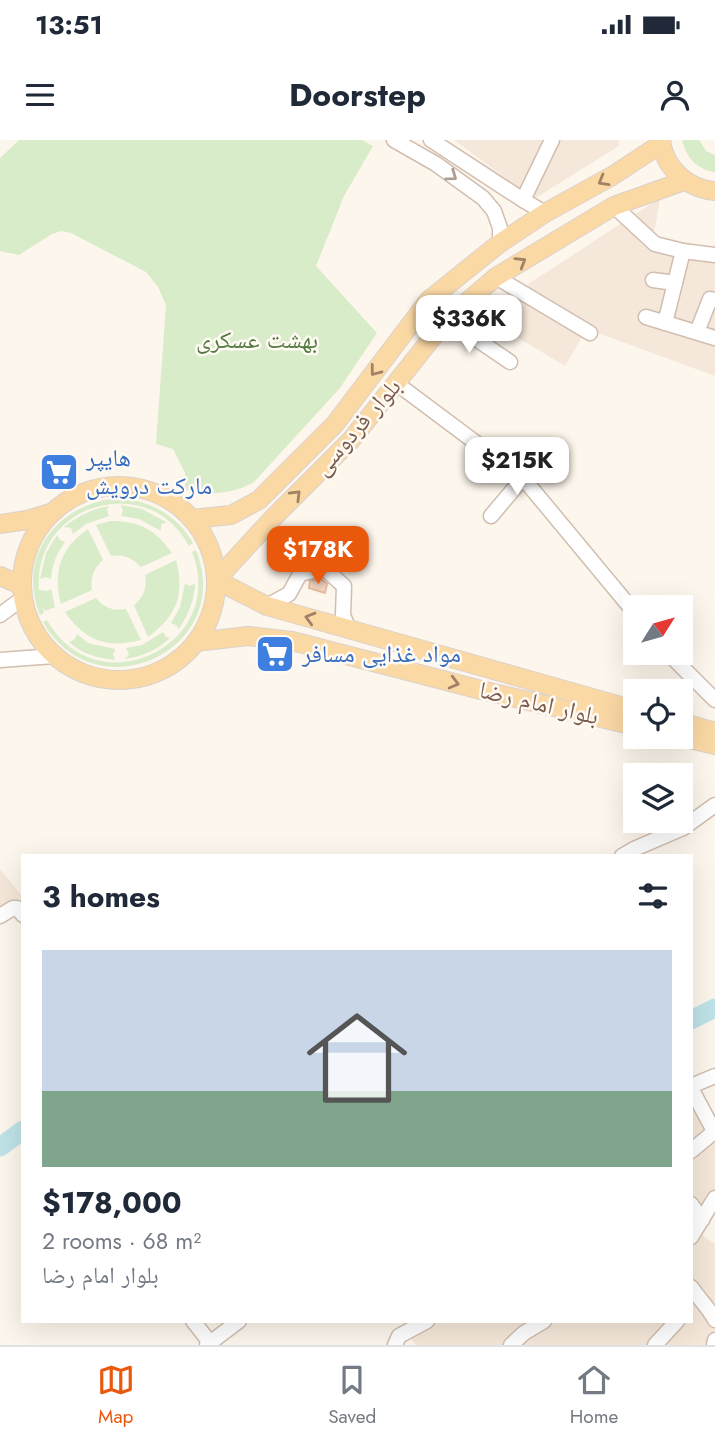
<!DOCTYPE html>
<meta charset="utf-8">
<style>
:root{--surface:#fff;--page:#f6f6f7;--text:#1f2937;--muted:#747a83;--line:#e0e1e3;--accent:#ea580c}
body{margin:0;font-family:Jost,"Noto Naskh Arabic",sans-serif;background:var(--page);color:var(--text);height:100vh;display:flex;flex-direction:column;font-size:26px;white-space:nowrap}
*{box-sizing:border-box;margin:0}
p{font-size:23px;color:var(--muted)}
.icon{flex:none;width:38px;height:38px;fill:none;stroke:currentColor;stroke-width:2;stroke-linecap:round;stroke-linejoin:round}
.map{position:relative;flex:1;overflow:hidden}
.drawer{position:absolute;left:21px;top:714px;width:672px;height:469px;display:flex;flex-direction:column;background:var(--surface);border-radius:0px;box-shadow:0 7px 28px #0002}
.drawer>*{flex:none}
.needle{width:46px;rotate:53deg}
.controls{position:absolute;left:623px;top:455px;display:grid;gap:14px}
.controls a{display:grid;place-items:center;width:70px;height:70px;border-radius:0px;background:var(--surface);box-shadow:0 7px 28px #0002;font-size:35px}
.price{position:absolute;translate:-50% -60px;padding:0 16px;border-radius:14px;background:#fff;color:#222;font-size:23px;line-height:46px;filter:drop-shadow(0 2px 4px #0008)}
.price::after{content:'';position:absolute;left:50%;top:42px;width:21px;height:16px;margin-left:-10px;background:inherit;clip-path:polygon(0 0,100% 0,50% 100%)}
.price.selected{background:var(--accent);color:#fff}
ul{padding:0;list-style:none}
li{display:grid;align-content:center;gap:14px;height:371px;padding:0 21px}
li+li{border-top:2px solid var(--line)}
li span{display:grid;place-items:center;height:217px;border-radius:0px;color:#555}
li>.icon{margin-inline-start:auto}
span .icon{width:126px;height:126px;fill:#fffc;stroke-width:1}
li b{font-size:30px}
h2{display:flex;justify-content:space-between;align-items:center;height:84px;padding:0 21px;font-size:30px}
.status{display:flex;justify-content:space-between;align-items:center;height:49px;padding:0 35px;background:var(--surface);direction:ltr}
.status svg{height:19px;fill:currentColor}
header{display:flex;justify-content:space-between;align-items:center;height:91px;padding:0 21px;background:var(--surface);font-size:32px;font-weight:700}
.dock{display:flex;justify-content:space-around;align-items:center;height:98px;border-top:2px solid var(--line);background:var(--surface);font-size:19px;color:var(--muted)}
.dock a{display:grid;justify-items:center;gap:4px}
.dock .selected{color:var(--accent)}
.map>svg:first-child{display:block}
</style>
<div class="status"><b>13:51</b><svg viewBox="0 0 49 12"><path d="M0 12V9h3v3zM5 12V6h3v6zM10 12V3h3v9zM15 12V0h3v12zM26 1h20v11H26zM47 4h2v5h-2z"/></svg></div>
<header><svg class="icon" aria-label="menu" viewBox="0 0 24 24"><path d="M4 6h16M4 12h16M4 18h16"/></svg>Doorstep<svg class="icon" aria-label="person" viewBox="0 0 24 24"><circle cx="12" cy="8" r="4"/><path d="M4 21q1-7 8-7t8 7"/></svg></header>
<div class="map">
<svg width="715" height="1205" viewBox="0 0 715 1205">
<rect width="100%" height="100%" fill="#fdf6ec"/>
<!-- residential -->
<g fill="#f5e8da">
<polygon points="454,0 619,0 619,6 534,59"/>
<polygon points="660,58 653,100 715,117 715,236 587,189 565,226 481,175"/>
<polygon points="0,729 23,757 23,763 0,777"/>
<polygon points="691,966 715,988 715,1064 691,1077"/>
<polygon points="691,1088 715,1104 715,1205 416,1205 402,1188 417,1181 581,1181 583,1183 588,1181 691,1181"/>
</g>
<!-- green -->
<g fill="#d8ecc9">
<path d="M19,0H362L373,6L344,56L316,126L377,193L340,248L253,343C227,355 213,355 185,350V333L173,309L156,304L166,165L158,147L146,132L71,93L61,91L52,94L19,115L0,111V18Z"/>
<path d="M682,0H699L706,11L715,15V32C697,30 686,17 682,0Z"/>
<path d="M122,358C152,362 178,376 193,403L189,406C148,329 32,364 39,450L47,451L51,449L55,467L45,471L42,466L44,473L40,475C15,415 61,360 122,358Z"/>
<polygon points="121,365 142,369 166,382 161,385 161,391 139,379 121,376 123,371"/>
<path d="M109,366L107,370L109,376L86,384L73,394L71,388L64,387C78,376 92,369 109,366Z"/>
<path d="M110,381C139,381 155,389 172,413L141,427C132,418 124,414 111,416L96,385Z"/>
<path d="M88,389L103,420C94,428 90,437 92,450L61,464C53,431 60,409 88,389Z"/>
<path d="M57,395L60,400L65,402C57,413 52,424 51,439L45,437L40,439L46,413Z"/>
<path d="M196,410C236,510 96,575 43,482L47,480C96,568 229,506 192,412Z"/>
<path d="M176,420C185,454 177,476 148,497L134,465C144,457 147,448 145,435Z"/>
<path d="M185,443L189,446L195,444C194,461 188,475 179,489L176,485L171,483L180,467Z"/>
<path d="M96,458C104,468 113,471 126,469L141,500C107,509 85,501 65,472Z"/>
<path d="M163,492L166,497L170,498C157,510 143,516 125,519L129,514L126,508L142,505Z"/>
<path d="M77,494L88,503L115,509L113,515L115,520C97,518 82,514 69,502L74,500Z"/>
</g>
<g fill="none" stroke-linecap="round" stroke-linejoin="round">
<!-- river -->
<g stroke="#bfe3e8" stroke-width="19">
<polyline points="691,880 715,868"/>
<polyline points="0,1007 23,990"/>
</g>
</g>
<!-- building -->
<g fill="#f3d5c3" stroke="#e6bba3" stroke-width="2">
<polygon points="322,400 338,405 333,423 326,419 316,420"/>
<polygon points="321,439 327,444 325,453 309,448 310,441"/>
</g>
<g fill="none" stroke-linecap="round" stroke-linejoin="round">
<!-- minor casing -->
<g stroke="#d1beb0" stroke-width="17">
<g id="minor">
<polyline points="394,0 436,24 483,58 494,71 500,88 500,103"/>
<polyline points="431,0 523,60 545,73"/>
<polyline points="523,60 552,0"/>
<polyline points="614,66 655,104 683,111 715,115"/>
<polyline points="496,137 590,193"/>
<polyline points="653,140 675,143"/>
<polyline points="646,177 715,198"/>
<polyline points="447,179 510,222"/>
<polyline points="665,183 683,111"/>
<polyline points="697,192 710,159 715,160"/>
<polyline points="396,243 523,338 635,473"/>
<polyline points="491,376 523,338"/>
<polyline points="267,466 289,454 300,434 324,428 344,446 343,475 349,490"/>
<polyline points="0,475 23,458"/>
<polyline points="668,513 715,560"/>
<polyline points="0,520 54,516"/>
<polyline points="622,716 634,709 683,688 715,665"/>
<polyline points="0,776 13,768 17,768 23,775"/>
<polyline points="691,946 715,936"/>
<polyline points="691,948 715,993"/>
<polyline points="691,1011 714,992"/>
<polyline points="691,1064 702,1080"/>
<polyline points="691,1097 715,1058"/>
<path d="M691,1147C699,1159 709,1168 715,1180"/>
<polyline points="193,1181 212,1205"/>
<polyline points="207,1205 239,1181"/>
<polyline points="395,1205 399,1196 427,1181"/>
<polyline points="511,1205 524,1193 544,1181"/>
<polyline points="655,1205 677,1181"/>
<polyline points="714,1205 715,1200"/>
</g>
</g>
<!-- major casing -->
<g stroke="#dad1cd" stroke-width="20">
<g id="major">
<path d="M661,0C664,28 688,49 715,51"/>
<circle cx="119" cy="443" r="97"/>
<polyline points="192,379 231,375 259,360 335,284 429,160 500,103 545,73 612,36 661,4"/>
<polyline points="0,384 27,380 50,373"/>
<polyline points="0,436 21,445"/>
<polyline points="196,502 248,496 292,501 481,550 635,586"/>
<polyline points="635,570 267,466 216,440 273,378 351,300 447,179 496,137 614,66 684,41"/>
<polyline points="681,582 715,592"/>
<polyline points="681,597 715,605"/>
</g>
</g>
<!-- minor -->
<use href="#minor" stroke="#fff" stroke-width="14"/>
<!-- major -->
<use href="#major" stroke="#fbd9a5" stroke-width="18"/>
</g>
<!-- one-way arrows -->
<defs><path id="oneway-chevron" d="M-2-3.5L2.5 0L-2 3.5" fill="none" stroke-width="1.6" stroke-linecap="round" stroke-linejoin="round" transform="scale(1.75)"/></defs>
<use stroke="#af9d94" href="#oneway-chevron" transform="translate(452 36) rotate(36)"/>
<g stroke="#a18267">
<use href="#oneway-chevron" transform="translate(603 41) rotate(150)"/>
<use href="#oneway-chevron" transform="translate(521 122) rotate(-31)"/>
<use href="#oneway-chevron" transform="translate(375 231) rotate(127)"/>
<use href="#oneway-chevron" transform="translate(296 355) rotate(-45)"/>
<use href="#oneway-chevron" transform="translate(310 478) rotate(-164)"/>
<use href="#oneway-chevron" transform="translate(454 543) rotate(15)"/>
</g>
<!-- icons -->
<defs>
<g id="supermarket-square" transform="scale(2.0125)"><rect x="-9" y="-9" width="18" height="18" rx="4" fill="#3f7fe0" stroke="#fffaf3"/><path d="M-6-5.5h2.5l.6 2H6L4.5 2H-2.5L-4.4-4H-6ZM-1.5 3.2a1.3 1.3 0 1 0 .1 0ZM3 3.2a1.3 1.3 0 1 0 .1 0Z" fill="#fff"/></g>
</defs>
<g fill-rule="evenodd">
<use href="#supermarket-square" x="59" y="332"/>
<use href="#supermarket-square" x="275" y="514"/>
</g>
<g text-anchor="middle" stroke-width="5" stroke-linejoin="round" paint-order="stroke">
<!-- park labels -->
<g font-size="24" fill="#537a41" stroke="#fffaf3">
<text x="257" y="208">بهشت عسکری</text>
</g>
<!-- street labels -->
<g font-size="24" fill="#7a5c4d" stroke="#fffaf3">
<text transform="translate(357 287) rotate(-49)" y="8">بلوار فردوسی</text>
<text transform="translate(539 563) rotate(13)" y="8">بلوار امام رضا</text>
</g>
<!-- shop labels -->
<g font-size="24" fill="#366cbe" stroke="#fffaf3" text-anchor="start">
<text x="86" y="326">هایپر<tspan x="86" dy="28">مارکت درویش</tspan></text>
<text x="302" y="522">مواد غذایی مسافر</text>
</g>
</g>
</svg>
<div class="controls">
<a><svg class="needle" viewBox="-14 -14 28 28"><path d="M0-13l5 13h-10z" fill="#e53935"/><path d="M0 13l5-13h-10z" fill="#747a83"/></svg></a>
<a><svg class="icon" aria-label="locate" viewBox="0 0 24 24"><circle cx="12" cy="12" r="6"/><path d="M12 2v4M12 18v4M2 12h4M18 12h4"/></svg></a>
<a><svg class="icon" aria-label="layers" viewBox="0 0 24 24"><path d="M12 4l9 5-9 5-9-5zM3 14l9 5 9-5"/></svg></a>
</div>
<b class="price" style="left:469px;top:215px">$336K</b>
<b class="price" style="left:517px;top:357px">$215K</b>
<b class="price selected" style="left:318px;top:446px">$178K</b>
<section class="drawer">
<h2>3 homes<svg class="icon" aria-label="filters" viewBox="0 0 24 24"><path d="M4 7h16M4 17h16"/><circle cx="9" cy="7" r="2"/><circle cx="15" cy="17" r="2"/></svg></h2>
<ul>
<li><span style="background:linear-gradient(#c9d6e8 65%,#7fa58c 0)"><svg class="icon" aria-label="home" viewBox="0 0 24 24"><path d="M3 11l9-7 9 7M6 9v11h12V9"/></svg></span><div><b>$178,000</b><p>2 rooms · 68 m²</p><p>بلوار امام رضا</p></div></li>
</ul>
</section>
</div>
<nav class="dock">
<a class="selected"><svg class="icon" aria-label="map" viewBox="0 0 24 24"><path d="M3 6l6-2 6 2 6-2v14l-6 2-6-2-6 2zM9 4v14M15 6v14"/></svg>Map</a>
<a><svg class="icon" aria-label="saved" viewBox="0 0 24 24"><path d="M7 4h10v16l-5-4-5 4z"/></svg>Saved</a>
<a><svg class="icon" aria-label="home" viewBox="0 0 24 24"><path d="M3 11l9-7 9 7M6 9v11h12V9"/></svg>Home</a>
</nav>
